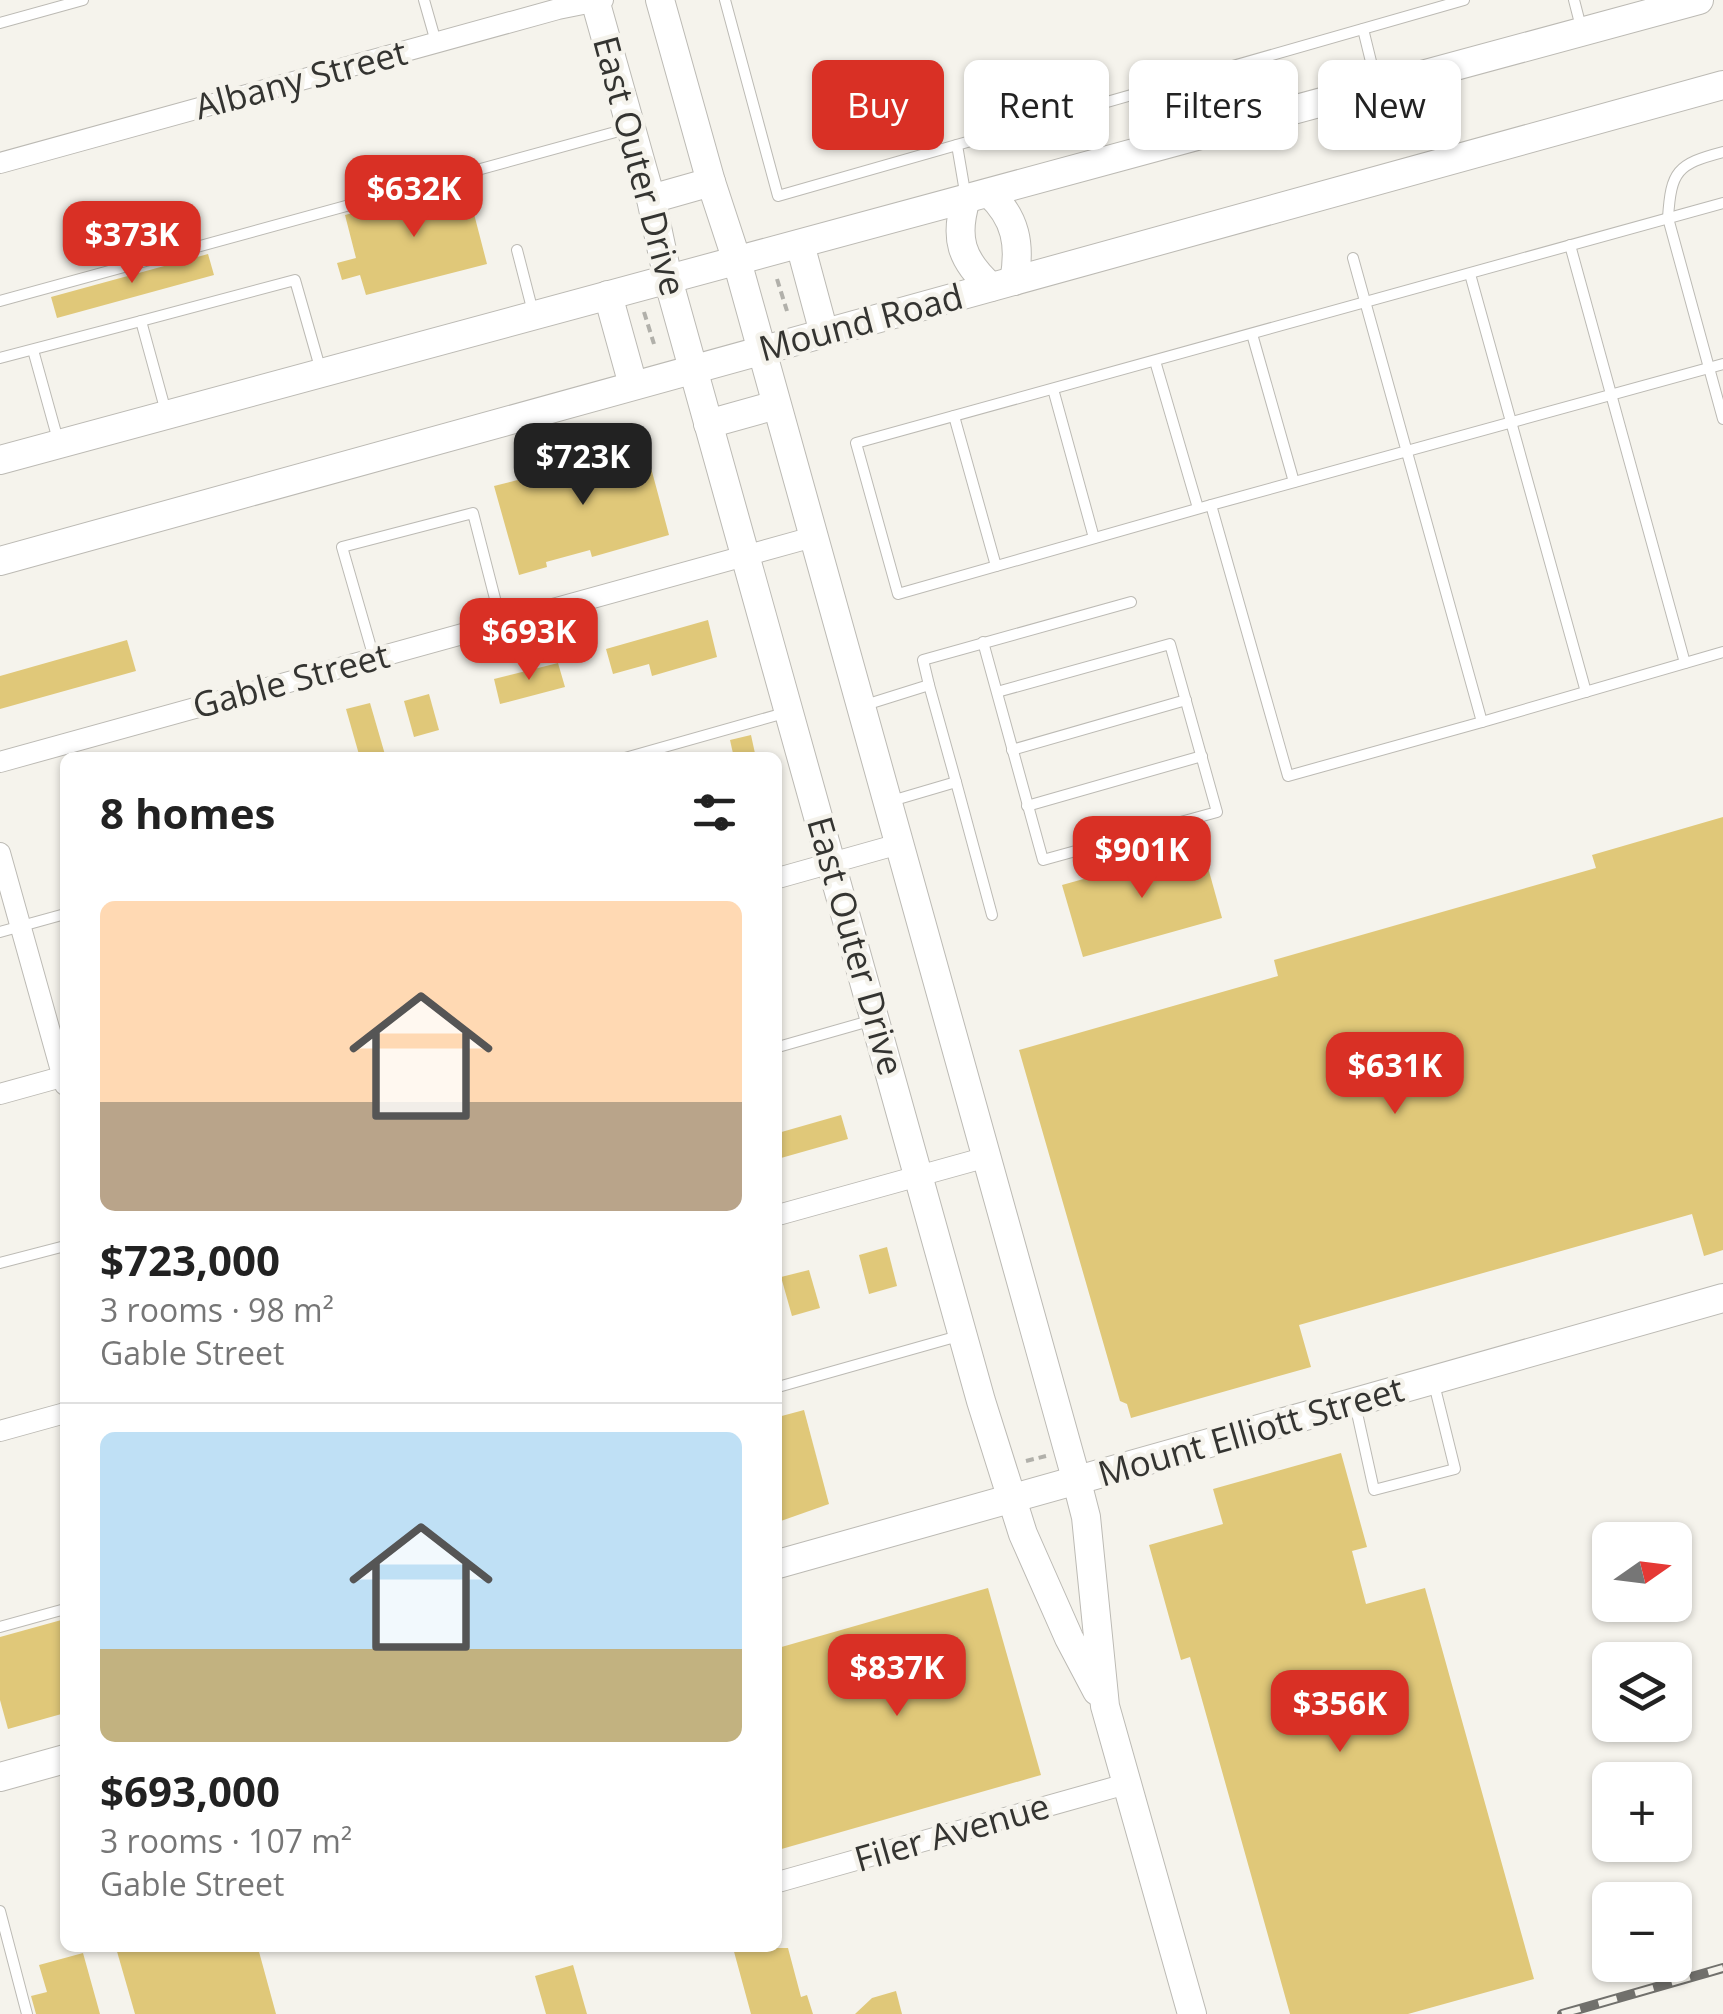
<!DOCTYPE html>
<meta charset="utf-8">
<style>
:root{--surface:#fff;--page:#f2f2f2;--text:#222;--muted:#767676;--line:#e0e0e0;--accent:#d93025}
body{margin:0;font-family:"Open Sans",sans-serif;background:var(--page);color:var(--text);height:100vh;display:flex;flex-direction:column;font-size:38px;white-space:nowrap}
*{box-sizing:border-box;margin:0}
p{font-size:32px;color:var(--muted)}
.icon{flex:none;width:55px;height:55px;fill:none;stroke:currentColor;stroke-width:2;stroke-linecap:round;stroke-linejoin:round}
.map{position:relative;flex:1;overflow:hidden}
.sheet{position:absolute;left:60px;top:752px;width:722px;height:1200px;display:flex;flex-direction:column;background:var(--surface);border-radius:15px;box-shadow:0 2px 8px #0004}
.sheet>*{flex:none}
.guide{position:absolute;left:812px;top:60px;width:760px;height:90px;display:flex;gap:20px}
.needle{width:65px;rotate:76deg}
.fabs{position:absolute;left:1592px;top:1522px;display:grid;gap:20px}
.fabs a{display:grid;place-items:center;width:100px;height:100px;border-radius:15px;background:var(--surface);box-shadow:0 2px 8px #0004;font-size:50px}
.price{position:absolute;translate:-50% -85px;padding:0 22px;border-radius:20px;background:var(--accent);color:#fff;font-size:32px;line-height:65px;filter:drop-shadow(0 2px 5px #0008)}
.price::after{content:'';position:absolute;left:50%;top:60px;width:30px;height:22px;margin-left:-15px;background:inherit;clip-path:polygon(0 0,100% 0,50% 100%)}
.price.active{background:#222;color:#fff}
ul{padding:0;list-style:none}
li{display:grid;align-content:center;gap:20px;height:530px;padding:0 40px}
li+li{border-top:2px solid var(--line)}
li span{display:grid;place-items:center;height:310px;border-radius:15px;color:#555}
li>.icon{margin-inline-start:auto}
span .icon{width:180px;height:180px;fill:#fffc;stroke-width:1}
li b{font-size:42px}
h2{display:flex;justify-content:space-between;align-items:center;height:120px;padding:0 40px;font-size:42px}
.pill{padding:0 35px;border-radius:15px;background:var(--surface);box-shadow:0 2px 8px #0004;font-size:35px;line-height:90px}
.pill.active{background:var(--accent);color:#fff}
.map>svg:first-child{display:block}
</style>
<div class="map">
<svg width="1723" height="2014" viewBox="0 0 1723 2014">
<rect width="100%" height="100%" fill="#f5f3ec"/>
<!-- building -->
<g fill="#e0c879">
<polygon points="466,183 487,264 366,295 360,275 342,280 337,263 356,258 345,215"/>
<polygon points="208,254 214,275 57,318 51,297"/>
<polygon points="643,438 669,535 592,557 590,550 546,562 547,567 519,575 494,486 599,459 597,451"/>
<polygon points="708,620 717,657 652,676 649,664 613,674 606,649"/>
<polygon points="127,640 136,671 0,709 0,676"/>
<polygon points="558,663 565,687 500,704 494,679"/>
<polygon points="429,694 439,730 414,737 404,701"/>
<polygon points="370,703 386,758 360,758 346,709"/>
<polygon points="751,735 756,758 734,758 730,740"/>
<polygon points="1723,817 1723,1250 1704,1256 1692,1214 1299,1325 1311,1367 1131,1418 1127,1404 1120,1401 1019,1050 1278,976 1274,960 1596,868 1592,855"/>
<polygon points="1202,846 1222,918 1083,957 1062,885"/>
<polygon points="841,1115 848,1139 781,1158 778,1133"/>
<polygon points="887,1247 897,1286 869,1294 859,1255"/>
<polygon points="809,1270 820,1308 792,1316 781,1277"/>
<polygon points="804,1410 829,1504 778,1522 778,1417"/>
<polygon points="1341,1453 1367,1547 1352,1551 1366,1604 1425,1588 1534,1979 1408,2014 1290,2014 1190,1657 1181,1660 1149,1545 1223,1524 1213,1489"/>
<polygon points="988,1588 1041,1775 778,1850 778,1648"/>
<polygon points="65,1619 65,1713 8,1729 0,1700 0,1637"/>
<polygon points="116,1948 258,1948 276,2014 135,2014"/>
<polygon points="733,1948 788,1948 801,1997 807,1995 813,2014 751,2014"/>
<polygon points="83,1953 100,2014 36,2014 31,1996 47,1992 39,1965"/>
<polygon points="573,1965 587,2014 546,2014 535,1976"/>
<polygon points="896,1991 902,2014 855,2014 872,1998"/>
</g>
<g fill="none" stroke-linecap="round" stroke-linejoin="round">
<!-- lane casing -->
<g stroke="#bcbab4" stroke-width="12">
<g id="lane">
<polyline points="424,0 436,42"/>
<polyline points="725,0 778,196 1464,0"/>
<polyline points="1574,0 1582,31"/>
<polyline points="0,23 83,0"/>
<polyline points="1363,29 1377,86"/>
<polyline points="957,145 966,198"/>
<path d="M1723,152C1677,164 1671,171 1668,218L1723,419"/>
<polyline points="1570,245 1685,663"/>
<polyline points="517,250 533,312"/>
<path d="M1353,258C1397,412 1439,567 1482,722L1288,776L1211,505L1723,364"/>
<polyline points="1470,274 1586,692"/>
<polyline points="0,301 630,128"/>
<polyline points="1252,334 1294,482"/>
<polyline points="33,350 58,440"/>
<polyline points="0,358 141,321"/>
<polyline points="1155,361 1198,508"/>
<polyline points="1053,389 1094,538"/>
<polyline points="166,412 141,321 295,280 321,371"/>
<polyline points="954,416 996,566"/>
<polyline points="1211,505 898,594 856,443 1723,203"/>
<polyline points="983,642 1043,860 1217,812 1170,644 997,692"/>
<polyline points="374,658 342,547 473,513 501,622"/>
<polyline points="929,685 956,782"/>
<polyline points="862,706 929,685 923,660 1131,602"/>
<polyline points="1482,722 1723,652"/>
<polyline points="1012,750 1186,700"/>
<polyline points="625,758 788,712"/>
<polyline points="888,802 956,782 992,915"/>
<polyline points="1027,806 1202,756"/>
<polyline points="0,932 65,914"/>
<polyline points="778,1047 873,1020"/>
<polyline points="0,1263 65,1246"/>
<polyline points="778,1387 962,1335"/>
<polyline points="1355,1404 1374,1490 1455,1469 1433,1380"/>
<polyline points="0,1627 65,1609"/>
<polyline points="0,1911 27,2014"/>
</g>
</g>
<!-- street casing -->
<g stroke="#bcbab4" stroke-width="22">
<g id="street">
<polyline points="0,163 558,9 603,0"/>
<polyline points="0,762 813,537"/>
<polyline points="0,853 65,1085"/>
<polyline points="778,878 899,844"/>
<polyline points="0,1094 65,1076"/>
<polyline points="778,1215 987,1157"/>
<polyline points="0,1431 65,1413"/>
<polyline points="778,1882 1126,1784"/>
</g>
</g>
<!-- secondary casing -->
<g stroke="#bcbab4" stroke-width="30">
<g id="secondary">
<polyline points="595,0 651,199 668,279 981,1401 1023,1534 1069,1638 1097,1691"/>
<polyline points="660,0 711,182 737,261 1077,1482 1086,1517 1105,1706 1192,2014"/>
<path d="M989,193C1016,218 1021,245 1014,281"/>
<polyline points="651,199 711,182"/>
<path d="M966,199C954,238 961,260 991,287"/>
<polyline points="800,244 824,333"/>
<polyline points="608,295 633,385"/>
<polyline points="708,424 776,405"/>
<polyline points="0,460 1699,0"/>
<polyline points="0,561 1723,85"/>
<path d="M778,1564C1093,1478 1408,1386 1723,1298"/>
<polyline points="0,1777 65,1759"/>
</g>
</g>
<!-- path -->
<g stroke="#b1b0aa" stroke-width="4" stroke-dasharray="8 5" stroke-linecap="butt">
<polyline points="777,279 787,311"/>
<polyline points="644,312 654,344"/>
<polyline points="1026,1461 1046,1456"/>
</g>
<!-- lane -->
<use href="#lane" stroke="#fff" stroke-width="10"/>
<!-- street -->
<use href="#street" stroke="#fff" stroke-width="20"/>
<!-- secondary -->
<use href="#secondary" stroke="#fff" stroke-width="28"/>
<!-- rail casing -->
<g stroke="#71706c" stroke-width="10">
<polyline id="rail" points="1562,2014 1723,1968"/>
</g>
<!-- rail -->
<use href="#rail" stroke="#f5f3ec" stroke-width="6" stroke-dasharray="19" stroke-linecap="butt"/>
</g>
<g text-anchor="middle" stroke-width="9" stroke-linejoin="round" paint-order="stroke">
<!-- street labels -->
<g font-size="35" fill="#343431" stroke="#f5f3ec">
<text transform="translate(301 80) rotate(-15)" y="12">Albany Street</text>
<text transform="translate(639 166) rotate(75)" y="12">East Outer Drive</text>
<text transform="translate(861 323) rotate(-15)" y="12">Mound Road</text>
<text transform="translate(291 681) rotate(-15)" y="12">Gable Street</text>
<text transform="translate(855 946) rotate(74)" y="12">East Outer Drive</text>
<text transform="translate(1251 1432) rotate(-16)" y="12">Mount Elliott Street</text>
<text transform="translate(952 1833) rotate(-16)" y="12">Filer Avenue</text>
</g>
</g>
</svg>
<div class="fabs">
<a><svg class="needle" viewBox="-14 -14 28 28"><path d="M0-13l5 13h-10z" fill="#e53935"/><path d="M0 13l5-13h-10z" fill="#767676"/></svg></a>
<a><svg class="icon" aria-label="layers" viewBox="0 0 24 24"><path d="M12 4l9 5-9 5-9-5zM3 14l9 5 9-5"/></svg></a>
<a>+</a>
<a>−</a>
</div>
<b class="price" style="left:414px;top:240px">$632K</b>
<b class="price" style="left:132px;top:286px">$373K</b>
<b class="price active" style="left:583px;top:508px">$723K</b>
<b class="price" style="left:529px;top:683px">$693K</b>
<b class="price" style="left:1142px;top:901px">$901K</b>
<b class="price" style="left:1395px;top:1117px">$631K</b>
<b class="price" style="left:897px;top:1719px">$837K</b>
<b class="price" style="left:1340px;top:1755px">$356K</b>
<div class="guide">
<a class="pill active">Buy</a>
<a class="pill">Rent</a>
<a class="pill">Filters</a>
<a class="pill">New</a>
</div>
<section class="sheet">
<h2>8 homes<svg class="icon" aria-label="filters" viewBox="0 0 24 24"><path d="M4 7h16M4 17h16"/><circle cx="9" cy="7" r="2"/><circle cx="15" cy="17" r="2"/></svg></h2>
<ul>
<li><span style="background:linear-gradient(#ffd9b3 65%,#b9a48a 0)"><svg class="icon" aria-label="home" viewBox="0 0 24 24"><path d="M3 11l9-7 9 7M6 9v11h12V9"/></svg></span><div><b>$723,000</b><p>3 rooms · 98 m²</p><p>Gable Street</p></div></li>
<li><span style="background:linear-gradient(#bfe0f5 70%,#c2b280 0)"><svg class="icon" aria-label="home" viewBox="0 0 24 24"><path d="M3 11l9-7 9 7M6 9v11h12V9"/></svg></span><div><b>$693,000</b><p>3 rooms · 107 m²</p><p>Gable Street</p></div></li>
</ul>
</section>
</div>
